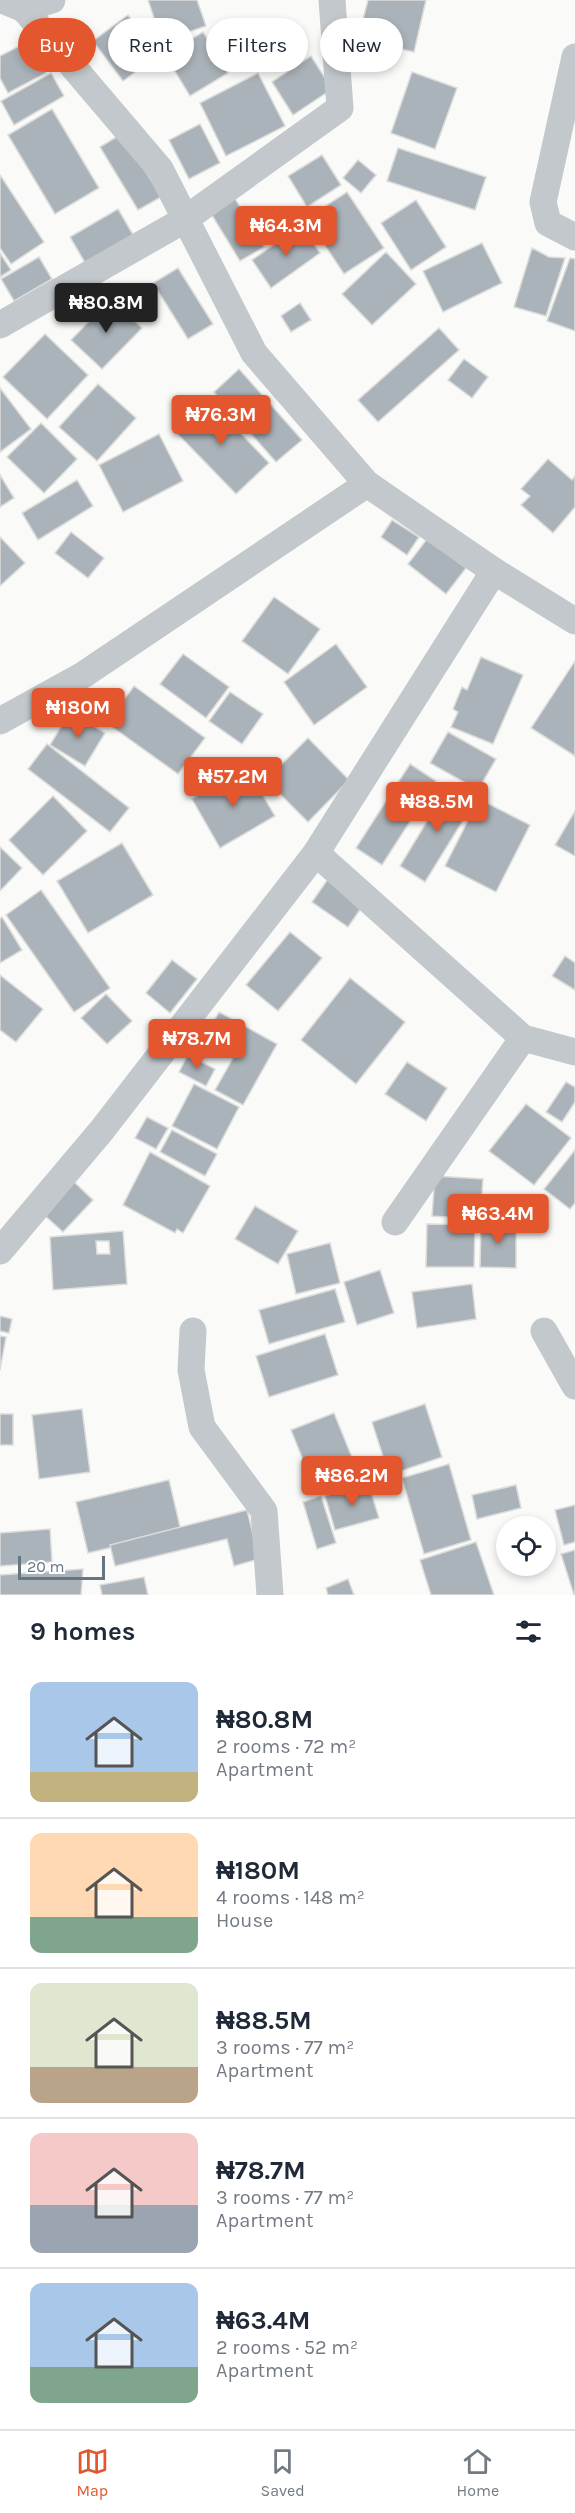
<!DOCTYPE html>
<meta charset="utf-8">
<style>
:root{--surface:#fff;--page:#f2f2f3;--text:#1f2937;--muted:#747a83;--line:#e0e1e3;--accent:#e4572e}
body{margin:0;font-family:Karla,sans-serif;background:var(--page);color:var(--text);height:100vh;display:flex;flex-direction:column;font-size:22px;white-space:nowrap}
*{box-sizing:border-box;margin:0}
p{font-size:20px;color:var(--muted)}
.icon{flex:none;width:33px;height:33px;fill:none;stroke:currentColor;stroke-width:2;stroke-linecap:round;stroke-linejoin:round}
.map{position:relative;height:1595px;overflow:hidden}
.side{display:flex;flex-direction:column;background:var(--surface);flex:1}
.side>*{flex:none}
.banner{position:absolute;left:18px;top:18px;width:540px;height:54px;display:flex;gap:12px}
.controls{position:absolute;left:496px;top:1516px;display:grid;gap:12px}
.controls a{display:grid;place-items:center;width:60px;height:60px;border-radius:50%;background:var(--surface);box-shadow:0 3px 9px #0003;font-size:30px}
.scale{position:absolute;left:18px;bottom:15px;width:87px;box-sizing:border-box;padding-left:6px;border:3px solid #657683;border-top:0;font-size:16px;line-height:21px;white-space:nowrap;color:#657683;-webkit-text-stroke:4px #fff;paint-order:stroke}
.price{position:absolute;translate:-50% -51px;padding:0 14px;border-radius:6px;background:var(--accent);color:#fff;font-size:20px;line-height:39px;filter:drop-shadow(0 2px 3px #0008)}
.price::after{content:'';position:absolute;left:50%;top:36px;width:18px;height:14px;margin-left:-9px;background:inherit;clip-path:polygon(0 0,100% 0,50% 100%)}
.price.selected{background:#222;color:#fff}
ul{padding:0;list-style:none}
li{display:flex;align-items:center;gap:18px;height:150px;padding:0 30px}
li+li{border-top:2px solid var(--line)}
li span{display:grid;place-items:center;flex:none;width:168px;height:120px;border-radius:12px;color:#555}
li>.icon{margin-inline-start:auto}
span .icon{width:72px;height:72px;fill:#fffc;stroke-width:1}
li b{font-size:26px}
h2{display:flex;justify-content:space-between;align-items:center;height:72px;padding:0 30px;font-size:26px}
.pill{padding:0 21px;border-radius:27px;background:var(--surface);box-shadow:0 3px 9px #0003;font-size:21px;line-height:54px}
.pill.selected{background:var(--accent);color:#fff}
.tabs{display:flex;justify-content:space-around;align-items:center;height:84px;border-top:2px solid var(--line);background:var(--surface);font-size:16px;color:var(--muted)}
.tabs a{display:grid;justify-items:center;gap:3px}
.tabs .selected{color:var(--accent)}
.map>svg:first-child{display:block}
</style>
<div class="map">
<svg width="575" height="1595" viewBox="0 0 575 1595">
<rect width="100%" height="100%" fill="#fafaf8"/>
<!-- building -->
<g fill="#aab3b9" stroke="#dcdcda" stroke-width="1.5" fill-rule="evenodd">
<polygon points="148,0 197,0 206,26 162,41"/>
<polygon points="368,0 426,0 414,52 358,39"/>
<polygon points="128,15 158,55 123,81 93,41"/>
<polygon points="203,32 228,73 190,96 165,55"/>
<polygon points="29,41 46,73 8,93 0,78 0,56"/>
<polygon points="311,56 332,89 293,115 272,82"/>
<polygon points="412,72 457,88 435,149 391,133"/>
<polygon points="51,73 64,96 14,125 1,101"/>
<polygon points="258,73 285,126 226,156 200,103"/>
<polygon points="52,109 99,188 55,214 8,135"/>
<polygon points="200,124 220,163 189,179 169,140"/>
<polygon points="123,133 161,197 138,210 100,147"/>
<polygon points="398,148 486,177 475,210 387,181"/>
<polygon points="322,155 341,185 307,207 288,176"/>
<polygon points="358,160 376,175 361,193 343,178"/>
<polygon points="0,175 44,242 11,264 0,248"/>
<polygon points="231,192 264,247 240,261 207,207"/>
<polygon points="347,192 384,248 344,274 307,218"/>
<polygon points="416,200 446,247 411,270 381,223"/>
<polygon points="118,209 135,238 87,266 70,237"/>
<polygon points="301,226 320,253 271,288 252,260"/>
<polygon points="482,243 502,283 443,312 423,271"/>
<polygon points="532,248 549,257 565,258 546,316 514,307"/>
<polygon points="386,252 416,284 372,325 342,294"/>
<polygon points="0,253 11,270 0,277"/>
<polygon points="39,257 52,279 14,301 1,279"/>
<polygon points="570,258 575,259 575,331 547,321"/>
<polygon points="178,268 213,324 188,339 153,283"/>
<polygon points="111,299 142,328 102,369 71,340"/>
<polygon points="300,303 311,320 291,332 281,316"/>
<polygon points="439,328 459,350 378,422 358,400"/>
<polygon points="45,334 88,375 47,419 3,377"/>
<polygon points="464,359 488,377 472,398 448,380"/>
<polygon points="239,369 302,440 276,462 214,392"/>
<polygon points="98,384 136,418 97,461 59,427"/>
<polygon points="0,388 31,429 0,452"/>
<polygon points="206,397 269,463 236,494 173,429"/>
<polygon points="41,423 77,459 44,493 7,457"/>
<polygon points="159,434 183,481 123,512 99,465"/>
<polygon points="548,459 572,480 575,476 575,507 553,533 521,505 530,496 521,489"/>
<polygon points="0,475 14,498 0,507"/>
<polygon points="77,480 93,506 38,540 22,513"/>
<polygon points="392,520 419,537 407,555 381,537"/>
<polygon points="71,532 104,558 88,578 55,553"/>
<polygon points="0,537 25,563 0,586"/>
<polygon points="427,539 466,568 446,594 408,564"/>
<polygon points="274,597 320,629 288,674 242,641"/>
<polygon points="336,644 367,687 314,725 284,682"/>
<polygon points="183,654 229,687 206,718 160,684"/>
<polygon points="481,657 523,675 493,744 451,727 458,712 453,709 462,687 467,690"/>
<polygon points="575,661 575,756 531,728"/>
<polygon points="134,686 205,738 178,774 107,723"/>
<polygon points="230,692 263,714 242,744 209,721"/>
<polygon points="70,712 105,733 85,766 50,745"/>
<polygon points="448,732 496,759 478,790 430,763"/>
<polygon points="308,738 349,780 308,822 266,780"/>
<polygon points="47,744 129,808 110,832 28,769"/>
<polygon points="410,764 436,781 382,865 356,848"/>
<polygon points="246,767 275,816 220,848 192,799"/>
<polygon points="449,785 475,801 425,882 400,866"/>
<polygon points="53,796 87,831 43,875 9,840"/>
<polygon points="479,799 530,825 496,892 445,866"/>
<polygon points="575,811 575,856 555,845"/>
<polygon points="122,843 153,895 88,933 57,881"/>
<polygon points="0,847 22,868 0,891"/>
<polygon points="328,879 364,904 348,927 312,902"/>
<polygon points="41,890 110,988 74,1012 6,915"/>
<polygon points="2,917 22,950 0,963 0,919"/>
<polygon points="290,932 322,958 278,1011 246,985"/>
<polygon points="565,956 575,963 575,990 552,976"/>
<polygon points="172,960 197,979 170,1013 146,993"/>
<polygon points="0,975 43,1009 16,1042 0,1030"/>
<polygon points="350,978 405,1022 356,1084 301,1040"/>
<polygon points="106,994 132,1021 107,1044 81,1018"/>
<polygon points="219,1012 277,1044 243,1105 215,1090 241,1044 211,1027"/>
<polygon points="188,1055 215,1069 206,1086 179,1072"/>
<polygon points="407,1062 447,1088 426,1121 385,1094"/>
<polygon points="566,1082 575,1087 575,1102 562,1122 546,1112"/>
<polygon points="194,1084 239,1107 217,1149 172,1126"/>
<polygon points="526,1104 571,1138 534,1185 489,1151"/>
<polygon points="147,1117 168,1128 156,1149 135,1138"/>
<polygon points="172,1130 217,1154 205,1176 160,1152"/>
<polygon points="575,1150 575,1203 570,1209 544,1189"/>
<polygon points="150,1152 210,1186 183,1233 177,1229 175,1233 123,1205"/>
<polygon points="435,1176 483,1179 480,1219 432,1216"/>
<polygon points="72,1180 93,1200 63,1232 41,1212"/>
<polygon points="255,1206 298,1231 278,1264 235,1239"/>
<polygon points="481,1223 516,1223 516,1268 480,1267"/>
<polygon points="427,1224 475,1225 474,1267 426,1267"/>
<path d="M123,1231L127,1284L53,1290L50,1237ZM96,1241H109L110,1254H97Z"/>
<polygon points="330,1243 340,1283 296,1294 287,1254"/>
<polygon points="380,1270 394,1313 357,1325 344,1282"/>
<polygon points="472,1284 476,1319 417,1328 412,1292"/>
<polygon points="335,1289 345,1322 269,1344 259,1310"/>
<polygon points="0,1316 12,1319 9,1333 0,1331"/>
<polygon points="325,1334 338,1375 269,1397 256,1356"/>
<polygon points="0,1336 6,1337 0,1370"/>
<polygon points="425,1404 442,1457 389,1475 372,1422"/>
<polygon points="82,1409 90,1472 39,1479 32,1415"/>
<polygon points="334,1413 353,1460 310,1477 291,1430"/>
<rect x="0" y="1414" width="13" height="31"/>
<polygon points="449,1464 471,1540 424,1554 402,1478"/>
<polygon points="169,1480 181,1531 88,1553 76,1502"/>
<polygon points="368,1483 379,1518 335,1530 325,1496"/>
<polygon points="516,1485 521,1508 477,1519 472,1495"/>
<polygon points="321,1496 336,1543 317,1549 303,1502"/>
<polygon points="575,1505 575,1542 564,1545 555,1510"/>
<polygon points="247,1510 259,1559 234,1566 227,1539 115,1566 110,1545"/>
<polygon points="50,1529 52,1562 0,1566 0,1533"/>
<polygon points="476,1542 494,1595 431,1595 420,1560"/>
<polygon points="575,1550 575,1595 574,1595 561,1554"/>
<polygon points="83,1569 81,1595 0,1595 0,1575"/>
<polygon points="144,1577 148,1595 102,1595 100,1585"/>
<polygon points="348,1579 354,1595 328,1595 326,1588"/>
</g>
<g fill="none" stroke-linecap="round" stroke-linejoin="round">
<!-- street -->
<g stroke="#c3c8cc" stroke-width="27">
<polyline points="2,0 24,9 160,169 254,353 367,484 494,571 575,621"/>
<polyline points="24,9 52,0"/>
<polyline points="575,57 543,202 548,223 575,237"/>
<polyline points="0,325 184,220 340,108 332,0"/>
<polyline points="0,721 83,675 367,484"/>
<polyline points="316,853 523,1038 575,1052"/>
<polyline points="395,1222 523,1038"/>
<polyline points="0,1251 102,1130 316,853 494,571"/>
<polyline points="193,1331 191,1370 202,1427 264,1511 270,1595"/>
<polyline points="544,1331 575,1386"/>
</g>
</g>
</svg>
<div class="controls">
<a><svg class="icon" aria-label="locate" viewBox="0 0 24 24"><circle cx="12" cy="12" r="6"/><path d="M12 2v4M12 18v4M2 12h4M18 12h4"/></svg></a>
</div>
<div class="scale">20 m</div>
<b class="price" style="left:286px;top:257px">₦64.3M</b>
<b class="price selected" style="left:106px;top:334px">₦80.8M</b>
<b class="price" style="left:221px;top:446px">₦76.3M</b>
<b class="price" style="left:78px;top:739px">₦180M</b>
<b class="price" style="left:233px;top:808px">₦57.2M</b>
<b class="price" style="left:437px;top:833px">₦88.5M</b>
<b class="price" style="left:197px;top:1070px">₦78.7M</b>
<b class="price" style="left:498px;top:1245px">₦63.4M</b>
<b class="price" style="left:352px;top:1507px">₦86.2M</b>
<div class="banner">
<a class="pill selected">Buy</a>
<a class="pill">Rent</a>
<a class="pill">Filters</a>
<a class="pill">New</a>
</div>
</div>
<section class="side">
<h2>9 homes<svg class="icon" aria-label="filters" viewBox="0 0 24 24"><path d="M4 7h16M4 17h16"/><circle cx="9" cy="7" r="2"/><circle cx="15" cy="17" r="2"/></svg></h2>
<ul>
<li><span style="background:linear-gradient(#a9c7e8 75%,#c2b280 0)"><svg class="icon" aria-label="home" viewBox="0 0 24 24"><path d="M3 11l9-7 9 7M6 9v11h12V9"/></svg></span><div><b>₦80.8M</b><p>2 rooms · 72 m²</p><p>Apartment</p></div></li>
<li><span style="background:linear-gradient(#ffd9b3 70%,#7fa58c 0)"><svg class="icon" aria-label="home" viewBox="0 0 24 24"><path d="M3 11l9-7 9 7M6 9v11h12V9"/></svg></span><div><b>₦180M</b><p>4 rooms · 148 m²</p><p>House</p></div></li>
<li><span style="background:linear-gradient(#dfe7d0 70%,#b9a48a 0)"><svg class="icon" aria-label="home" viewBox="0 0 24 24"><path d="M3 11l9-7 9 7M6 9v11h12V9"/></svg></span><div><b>₦88.5M</b><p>3 rooms · 77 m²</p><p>Apartment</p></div></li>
<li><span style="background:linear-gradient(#f6c9c9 60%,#9aa5b1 0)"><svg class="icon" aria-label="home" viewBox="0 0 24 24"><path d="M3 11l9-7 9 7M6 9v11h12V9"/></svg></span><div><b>₦78.7M</b><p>3 rooms · 77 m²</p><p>Apartment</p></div></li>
<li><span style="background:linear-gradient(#a9c7e8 70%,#7fa58c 0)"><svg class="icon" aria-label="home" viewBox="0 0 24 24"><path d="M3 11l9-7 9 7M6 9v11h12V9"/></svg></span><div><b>₦63.4M</b><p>2 rooms · 52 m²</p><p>Apartment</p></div></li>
</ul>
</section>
<nav class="tabs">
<a class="selected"><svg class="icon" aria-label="map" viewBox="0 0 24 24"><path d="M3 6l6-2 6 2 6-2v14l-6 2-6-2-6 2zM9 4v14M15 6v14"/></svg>Map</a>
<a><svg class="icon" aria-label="saved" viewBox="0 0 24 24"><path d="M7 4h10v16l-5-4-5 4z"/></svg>Saved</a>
<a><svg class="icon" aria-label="home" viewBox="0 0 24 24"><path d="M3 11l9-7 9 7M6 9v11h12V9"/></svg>Home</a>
</nav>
